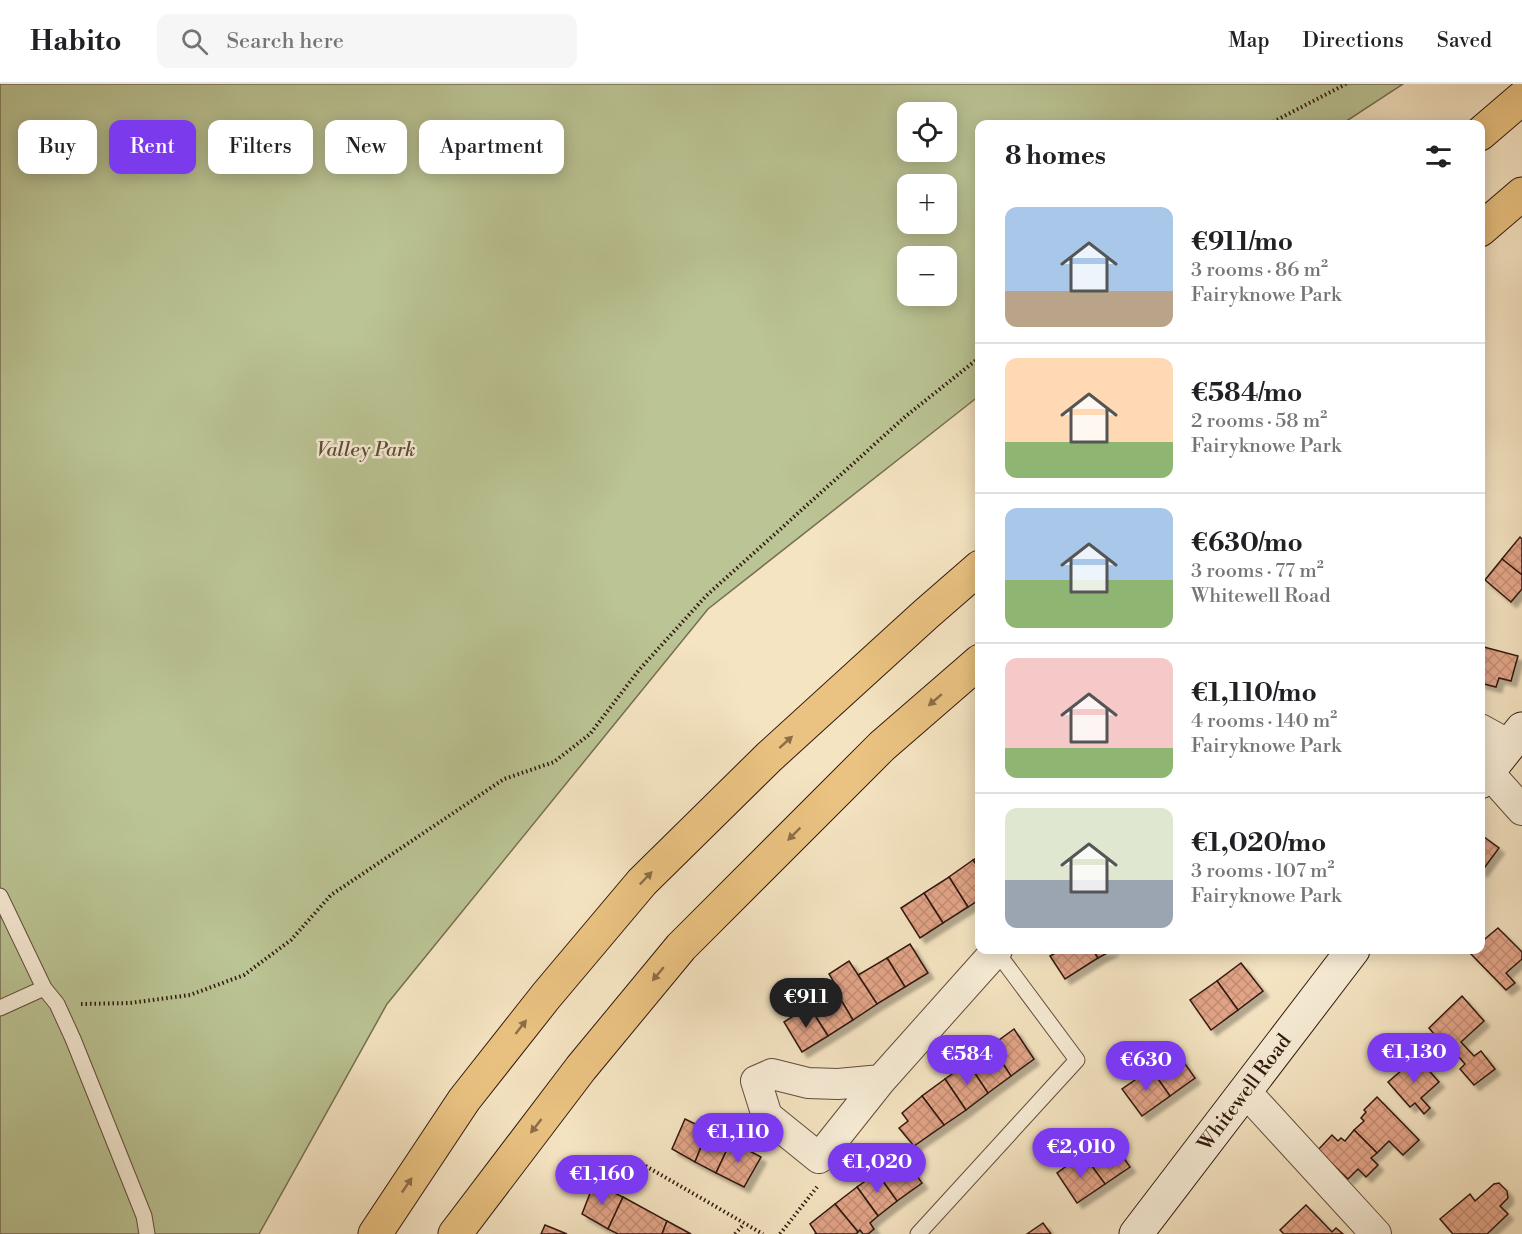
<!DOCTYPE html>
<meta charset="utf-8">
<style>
:root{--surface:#fff;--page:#f6f6f6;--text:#202124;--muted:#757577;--line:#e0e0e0;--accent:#7c3aed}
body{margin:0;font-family:"Libre Bodoni",serif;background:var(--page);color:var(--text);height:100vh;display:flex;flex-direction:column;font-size:22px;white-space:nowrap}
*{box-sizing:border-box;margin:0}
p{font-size:20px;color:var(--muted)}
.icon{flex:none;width:33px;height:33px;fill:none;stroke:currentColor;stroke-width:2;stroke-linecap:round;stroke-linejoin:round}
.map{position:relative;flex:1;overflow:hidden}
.drawer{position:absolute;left:975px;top:36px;width:510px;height:834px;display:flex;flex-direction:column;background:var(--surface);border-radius:12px;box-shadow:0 3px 15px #0003}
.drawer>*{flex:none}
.hud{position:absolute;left:18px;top:36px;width:570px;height:54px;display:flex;gap:12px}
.tools{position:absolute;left:897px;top:18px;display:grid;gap:12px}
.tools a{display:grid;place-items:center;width:60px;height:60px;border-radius:12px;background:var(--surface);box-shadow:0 3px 15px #0003;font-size:30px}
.price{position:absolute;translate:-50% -51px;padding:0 14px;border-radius:21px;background:var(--accent);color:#fff;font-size:20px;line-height:39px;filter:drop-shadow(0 2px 3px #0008)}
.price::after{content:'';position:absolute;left:50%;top:36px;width:18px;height:14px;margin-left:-9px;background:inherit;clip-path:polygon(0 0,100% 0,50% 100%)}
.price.active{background:#222;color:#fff}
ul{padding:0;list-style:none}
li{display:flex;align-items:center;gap:18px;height:150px;padding:0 30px}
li+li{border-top:2px solid var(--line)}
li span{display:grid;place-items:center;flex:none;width:168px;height:120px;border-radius:12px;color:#555}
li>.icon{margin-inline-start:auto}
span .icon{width:72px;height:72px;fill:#fffc;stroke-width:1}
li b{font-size:26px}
h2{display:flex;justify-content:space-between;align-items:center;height:72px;padding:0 30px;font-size:26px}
.tag{padding:0 21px;border-radius:12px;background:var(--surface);box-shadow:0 3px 15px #0003;font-size:21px;line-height:54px}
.tag.active{background:var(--accent);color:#fff}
header{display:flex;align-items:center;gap:36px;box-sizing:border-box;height:84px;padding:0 30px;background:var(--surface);border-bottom:2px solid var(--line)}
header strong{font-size:28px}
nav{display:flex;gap:33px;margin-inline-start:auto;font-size:21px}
.search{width:420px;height:54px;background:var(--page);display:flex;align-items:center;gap:15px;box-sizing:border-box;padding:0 21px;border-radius:12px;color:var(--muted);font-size:22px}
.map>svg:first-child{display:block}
</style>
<header>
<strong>Habito</strong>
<div class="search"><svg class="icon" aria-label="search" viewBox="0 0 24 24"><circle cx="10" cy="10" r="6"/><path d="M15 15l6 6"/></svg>Search here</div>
<nav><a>Map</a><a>Directions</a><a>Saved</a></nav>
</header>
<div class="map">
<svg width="1522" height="1150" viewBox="0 0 1522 1150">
<defs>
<pattern id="building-cross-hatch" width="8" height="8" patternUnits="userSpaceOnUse" patternTransform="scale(1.5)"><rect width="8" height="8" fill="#e3a588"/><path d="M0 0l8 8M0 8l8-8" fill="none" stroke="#c38d74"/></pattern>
<filter id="shadow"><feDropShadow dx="5.5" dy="5.5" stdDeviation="1.5" flood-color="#0004"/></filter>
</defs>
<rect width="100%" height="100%" fill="#f5e4c2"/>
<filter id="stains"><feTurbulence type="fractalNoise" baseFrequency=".00333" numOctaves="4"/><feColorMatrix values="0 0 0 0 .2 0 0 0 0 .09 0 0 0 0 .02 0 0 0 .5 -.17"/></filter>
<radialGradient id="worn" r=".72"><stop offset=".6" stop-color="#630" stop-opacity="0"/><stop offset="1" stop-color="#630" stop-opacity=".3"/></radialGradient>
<!-- park -->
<path fill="#bbc494" stroke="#766e52" stroke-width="1.5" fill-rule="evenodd" d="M0,0H1403L1342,40H980L979,312L708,525L387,920L259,1150H0ZM908,28H946V68H908ZM908,100H946V140H908ZM908,172H946V212H908Z"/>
<!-- building -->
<g fill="url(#building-cross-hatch)" stroke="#31190f" stroke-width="1.5" filter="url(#shadow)">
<polygon points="1520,453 1522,455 1522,491 1502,475"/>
<polygon points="1502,475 1522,491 1522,505 1511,518 1485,496"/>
<polygon points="1480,562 1518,572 1511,597 1499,594 1496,603 1480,599"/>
<polygon points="1480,750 1499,764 1482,787 1480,786"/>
<polygon points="980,772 980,786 973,776"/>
<polygon points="973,776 980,786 980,815 968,823 949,793"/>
<polygon points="949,793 968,823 943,839 924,809"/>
<polygon points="924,809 943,839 920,854 901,824"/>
<polygon points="1498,844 1522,868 1522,875 1506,889 1515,899 1506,906 1469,868 1473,866 1480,866 1480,859"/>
<polygon points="910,860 928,889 905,903 887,874"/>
<polygon points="1058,866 1093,866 1098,874 1065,895 1050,872 1059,867"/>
<polygon points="1093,866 1113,866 1098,874"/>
<polygon points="887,874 905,903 877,920 858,891"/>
<polygon points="849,877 877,920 853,936 835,906 838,905 829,890"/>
<polygon points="1241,879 1263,907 1238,926 1217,897"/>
<polygon points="1217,897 1238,926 1211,946 1190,916"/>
<polygon points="835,906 853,936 828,952 809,922"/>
<polygon points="1462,912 1484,937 1461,958 1474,972 1481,967 1495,985 1474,1001 1460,985 1465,980 1452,965 1449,968 1429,944"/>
<polygon points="809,922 828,952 802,968 784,938"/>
<polygon points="1014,945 1034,975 1011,992 991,962"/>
<polygon points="991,962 1011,992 988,1009 968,979"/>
<polygon points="1176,967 1195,994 1170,1012 1151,985"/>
<polygon points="1417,973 1439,998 1421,1014 1430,1024 1424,1030 1415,1019 1410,1023 1388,998"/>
<polygon points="968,979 988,1009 966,1026 945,995"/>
<polygon points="1151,985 1170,1012 1142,1032 1122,1005"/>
<polygon points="945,995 966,1026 944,1041 922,1012"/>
<polygon points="922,1012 944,1041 914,1062 899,1044 908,1037 902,1029"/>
<polygon points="1377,1013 1419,1056 1403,1071 1389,1057 1377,1069 1354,1046 1364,1037 1361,1034 1366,1028 1364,1026"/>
<polygon points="685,1035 708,1046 695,1078 672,1065"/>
<polygon points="708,1046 731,1057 716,1089 695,1078"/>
<polygon points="1354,1046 1377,1069 1371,1074 1378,1081 1366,1093 1358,1085 1348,1095 1318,1066 1332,1051 1338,1057 1341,1054 1345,1057"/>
<polygon points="1109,1052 1130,1083 1105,1100 1083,1070"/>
<polygon points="731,1057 761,1073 744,1103 716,1089"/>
<polygon points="1083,1070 1105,1100 1077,1119 1057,1089"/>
<polygon points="902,1071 922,1099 897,1117 877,1089"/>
<polygon points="877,1089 897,1117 878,1132 857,1103"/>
<polygon points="594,1099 623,1113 608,1145 582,1130"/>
<polygon points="1499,1099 1507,1107 1508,1114 1500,1122 1508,1130 1487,1150 1453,1150 1440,1135 1470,1110 1475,1117 1494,1100"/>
<polygon points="857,1103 878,1132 870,1139 874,1145 868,1150 863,1150 860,1146 858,1148 835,1120"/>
<polygon points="623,1113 667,1137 662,1150 618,1150 608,1145"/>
<polygon points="835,1120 858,1148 856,1150 815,1150 816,1149 810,1140"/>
<polygon points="1306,1121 1332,1148 1336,1144 1343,1150 1284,1150 1280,1146"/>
<polygon points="667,1137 691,1150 662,1150"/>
<polygon points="1043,1139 1051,1150 1027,1150"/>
<polygon points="545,1141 567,1150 541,1150"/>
</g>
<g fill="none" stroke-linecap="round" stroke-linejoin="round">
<!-- lane casing -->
<g stroke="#624c3c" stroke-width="17">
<g id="lane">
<polyline points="0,812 44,904 57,920 73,955 144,1132 147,1150"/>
<polyline points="0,924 44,904"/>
<polyline points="918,1150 1077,976 996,867"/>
</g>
</g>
<!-- street casing -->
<g stroke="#624c3c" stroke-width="32">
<g id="street">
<polyline points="1480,645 1509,661"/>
<polyline points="1488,688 1522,726"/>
<polyline points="881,996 838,1000 808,999 772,990 756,997 767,1032 819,1074 881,996 997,866"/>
<polyline points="1245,1007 1376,1150"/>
</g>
</g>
<!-- secondary casing -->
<g stroke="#31190f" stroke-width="35">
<g id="secondary">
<polyline points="1480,698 1522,645"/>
<polyline points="1136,1150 1353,866"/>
</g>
</g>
<!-- highway casing -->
<g stroke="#31190f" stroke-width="35">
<g id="highway">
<polyline points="1480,50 1522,14"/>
<polyline points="1480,146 1522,110"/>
<polyline points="375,1150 464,1016 546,912 642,798 769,673 926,530 980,483"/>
<polyline points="455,1150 581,984 681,863 882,662 980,577"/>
</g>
</g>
<!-- path -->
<g stroke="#31190f" stroke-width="4" stroke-dasharray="1.5 3" stroke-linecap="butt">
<polyline points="1269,40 1346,0"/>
<polyline points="81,920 130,919 190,911 244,891 291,856 331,811 504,695 554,678 590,650 639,586 706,512 906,332 980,273"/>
<polyline points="630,1073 763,1150"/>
<polyline points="735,1150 744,1140"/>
<polyline points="780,1150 817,1103"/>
</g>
<!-- lane -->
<use href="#lane" stroke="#f8edd7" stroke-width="15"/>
<!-- street -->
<use href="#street" stroke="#f8edd7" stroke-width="30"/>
<!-- secondary -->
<use href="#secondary" stroke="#f8edd7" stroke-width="33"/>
<!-- highway -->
<use href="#highway" stroke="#eac281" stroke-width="33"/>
</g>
<!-- one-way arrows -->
<defs><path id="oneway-solid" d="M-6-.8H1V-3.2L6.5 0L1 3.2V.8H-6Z" transform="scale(1.5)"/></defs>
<g fill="#8e6e48">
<use href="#oneway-solid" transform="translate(935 616) rotate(139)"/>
<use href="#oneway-solid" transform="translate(786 658) rotate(-42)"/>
<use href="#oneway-solid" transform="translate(794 750) rotate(135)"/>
<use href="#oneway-solid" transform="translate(646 794) rotate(-46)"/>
<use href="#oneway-solid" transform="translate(658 890) rotate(130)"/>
<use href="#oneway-solid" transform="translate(521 943) rotate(-52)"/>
<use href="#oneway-solid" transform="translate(536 1042) rotate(128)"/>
<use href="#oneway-solid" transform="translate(407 1101) rotate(-56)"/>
</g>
<g text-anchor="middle" stroke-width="5" stroke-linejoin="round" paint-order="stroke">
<!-- park labels -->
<g font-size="20" font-style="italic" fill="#5a4c37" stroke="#f8edd7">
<text x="366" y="372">Valley Park</text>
</g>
<!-- street labels -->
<g font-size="20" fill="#31190f" stroke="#f8edd7">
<text transform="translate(1244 1008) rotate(-53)" y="7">Whitewell Road</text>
</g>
</g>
<rect width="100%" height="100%" filter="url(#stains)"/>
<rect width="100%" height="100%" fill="url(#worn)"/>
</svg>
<div class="tools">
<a><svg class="icon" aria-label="locate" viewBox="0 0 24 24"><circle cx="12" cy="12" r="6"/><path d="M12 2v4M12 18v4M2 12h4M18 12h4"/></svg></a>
<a>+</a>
<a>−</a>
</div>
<b class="price active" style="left:806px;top:945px">€911</b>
<b class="price" style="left:1414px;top:1000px">€1,130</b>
<b class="price" style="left:967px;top:1002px">€584</b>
<b class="price" style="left:1146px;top:1008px">€630</b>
<b class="price" style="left:738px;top:1080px">€1,110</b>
<b class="price" style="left:1081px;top:1095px">€2,010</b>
<b class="price" style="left:877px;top:1110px">€1,020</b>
<b class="price" style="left:602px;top:1122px">€1,160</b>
<div class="hud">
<a class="tag">Buy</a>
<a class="tag active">Rent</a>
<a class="tag">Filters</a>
<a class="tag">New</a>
<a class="tag">Apartment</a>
</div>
<section class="drawer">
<h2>8 homes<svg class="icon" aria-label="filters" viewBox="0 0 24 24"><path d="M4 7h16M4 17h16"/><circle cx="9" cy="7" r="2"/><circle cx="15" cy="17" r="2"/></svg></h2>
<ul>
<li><span style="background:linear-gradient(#a9c7e8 70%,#b9a48a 0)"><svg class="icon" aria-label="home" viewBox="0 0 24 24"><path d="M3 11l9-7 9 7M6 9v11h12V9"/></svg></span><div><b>€911/mo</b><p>3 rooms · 86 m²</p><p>Fairyknowe Park</p></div></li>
<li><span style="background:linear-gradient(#ffd9b3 70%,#8fb573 0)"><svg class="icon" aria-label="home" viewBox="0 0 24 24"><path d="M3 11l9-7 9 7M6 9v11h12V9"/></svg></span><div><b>€584/mo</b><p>2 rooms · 58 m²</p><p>Fairyknowe Park</p></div></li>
<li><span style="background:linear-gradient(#a9c7e8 60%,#8fb573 0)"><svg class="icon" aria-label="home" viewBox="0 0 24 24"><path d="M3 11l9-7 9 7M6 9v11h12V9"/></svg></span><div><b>€630/mo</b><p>3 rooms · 77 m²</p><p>Whitewell Road</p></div></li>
<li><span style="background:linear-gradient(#f6c9c9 75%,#8fb573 0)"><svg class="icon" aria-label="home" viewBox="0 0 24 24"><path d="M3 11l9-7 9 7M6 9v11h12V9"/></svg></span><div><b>€1,110/mo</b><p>4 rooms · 140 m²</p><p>Fairyknowe Park</p></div></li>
<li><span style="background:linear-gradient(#dfe7d0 60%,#9aa5b1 0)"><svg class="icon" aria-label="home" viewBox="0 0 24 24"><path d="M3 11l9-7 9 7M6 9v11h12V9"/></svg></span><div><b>€1,020/mo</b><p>3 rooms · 107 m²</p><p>Fairyknowe Park</p></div></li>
</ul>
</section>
</div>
